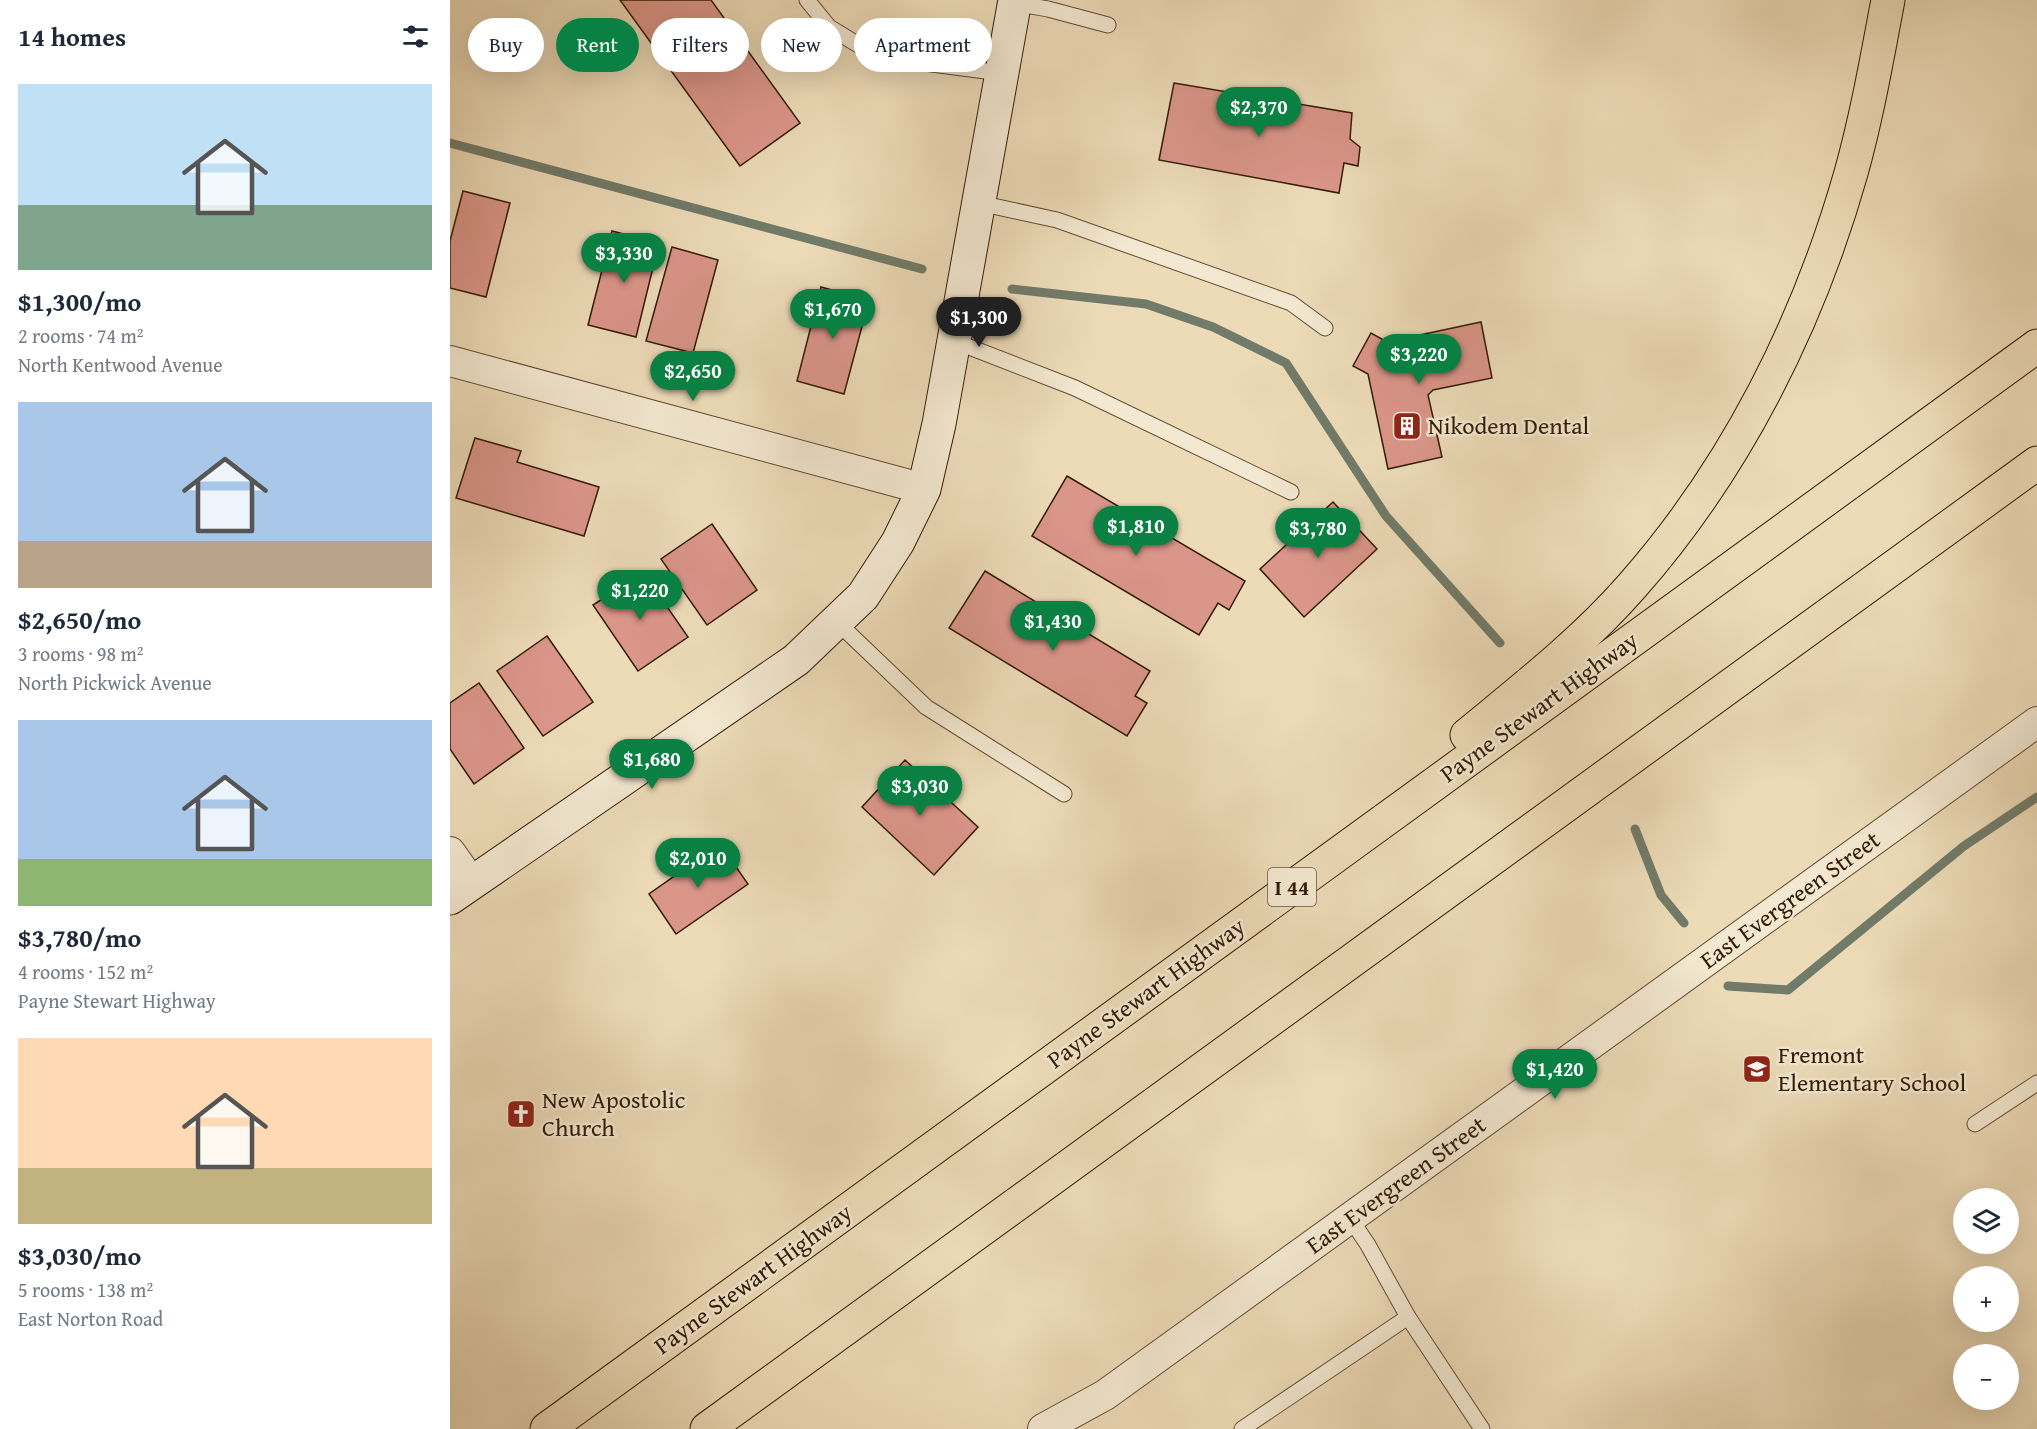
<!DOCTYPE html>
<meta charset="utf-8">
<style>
:root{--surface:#fff;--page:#f2f2f3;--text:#1f2937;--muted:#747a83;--accent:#0b8043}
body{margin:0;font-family:"Gentium Book Plus",serif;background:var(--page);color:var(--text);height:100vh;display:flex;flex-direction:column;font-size:22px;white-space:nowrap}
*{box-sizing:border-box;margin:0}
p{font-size:20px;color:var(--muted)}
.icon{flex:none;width:33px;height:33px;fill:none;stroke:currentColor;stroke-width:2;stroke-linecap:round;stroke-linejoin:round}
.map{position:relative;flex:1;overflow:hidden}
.sheet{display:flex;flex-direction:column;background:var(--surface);width:450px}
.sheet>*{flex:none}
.guide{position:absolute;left:18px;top:18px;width:570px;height:54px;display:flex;gap:12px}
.tools{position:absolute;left:1503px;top:1188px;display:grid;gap:12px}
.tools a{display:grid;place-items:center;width:66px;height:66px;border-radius:50%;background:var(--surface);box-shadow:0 6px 24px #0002;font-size:30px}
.price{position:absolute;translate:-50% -51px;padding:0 14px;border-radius:21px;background:var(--accent);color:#fff;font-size:20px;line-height:39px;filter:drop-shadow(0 2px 3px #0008)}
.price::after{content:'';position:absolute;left:50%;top:36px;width:18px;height:14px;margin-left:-9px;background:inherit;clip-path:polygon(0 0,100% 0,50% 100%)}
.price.on{background:#222;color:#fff}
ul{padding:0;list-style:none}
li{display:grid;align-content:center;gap:12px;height:318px;padding:0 18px}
li span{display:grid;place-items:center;height:186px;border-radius:0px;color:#555}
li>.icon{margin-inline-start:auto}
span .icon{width:108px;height:108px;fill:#fffc;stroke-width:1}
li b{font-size:26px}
h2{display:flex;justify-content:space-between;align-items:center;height:72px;padding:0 18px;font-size:26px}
.pill{padding:0 21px;border-radius:27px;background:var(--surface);box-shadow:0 6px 24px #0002;font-size:21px;line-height:54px}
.pill.on{background:var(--accent);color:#fff}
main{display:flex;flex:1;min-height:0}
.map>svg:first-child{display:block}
</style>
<main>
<section class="sheet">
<h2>14 homes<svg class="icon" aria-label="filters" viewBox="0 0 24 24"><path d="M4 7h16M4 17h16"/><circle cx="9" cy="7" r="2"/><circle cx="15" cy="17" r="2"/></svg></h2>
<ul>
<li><span style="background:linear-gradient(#bfe0f5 65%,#7fa58c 0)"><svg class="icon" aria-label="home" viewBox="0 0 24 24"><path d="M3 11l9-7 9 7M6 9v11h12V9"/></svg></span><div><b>$1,300/mo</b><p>2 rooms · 74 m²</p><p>North Kentwood Avenue</p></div></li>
<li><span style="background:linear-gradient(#a9c7e8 75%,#b9a48a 0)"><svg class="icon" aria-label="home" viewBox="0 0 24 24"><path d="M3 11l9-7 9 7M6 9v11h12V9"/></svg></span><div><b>$2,650/mo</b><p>3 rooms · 98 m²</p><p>North Pickwick Avenue</p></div></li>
<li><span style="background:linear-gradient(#a9c7e8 75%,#8fb573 0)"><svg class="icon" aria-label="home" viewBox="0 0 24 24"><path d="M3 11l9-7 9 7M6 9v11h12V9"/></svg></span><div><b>$3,780/mo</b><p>4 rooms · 152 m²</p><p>Payne Stewart Highway</p></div></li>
<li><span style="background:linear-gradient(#ffd9b3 70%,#c2b280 0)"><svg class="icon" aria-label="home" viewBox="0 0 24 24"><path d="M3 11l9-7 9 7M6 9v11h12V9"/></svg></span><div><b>$3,030/mo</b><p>5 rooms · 138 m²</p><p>East Norton Road</p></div></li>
</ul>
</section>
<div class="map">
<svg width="1587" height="1429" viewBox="0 0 1587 1429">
<rect width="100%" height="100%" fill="#eddbb8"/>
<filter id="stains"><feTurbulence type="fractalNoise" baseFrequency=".00333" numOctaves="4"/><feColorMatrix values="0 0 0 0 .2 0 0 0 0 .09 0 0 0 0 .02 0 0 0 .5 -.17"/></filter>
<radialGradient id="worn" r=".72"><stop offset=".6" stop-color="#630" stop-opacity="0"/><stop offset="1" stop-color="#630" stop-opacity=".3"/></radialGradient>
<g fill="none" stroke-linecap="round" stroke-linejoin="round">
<!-- stream -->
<g stroke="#717b69" stroke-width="9">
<polyline points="0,143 472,269"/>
<polyline points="562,289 696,304 763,327 836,363 936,516 1050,643"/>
<polyline points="1185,829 1211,895 1234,923"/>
<polyline points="1278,986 1338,990 1514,846 1587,797"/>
</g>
</g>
<!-- building -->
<g fill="#db968a" stroke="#331b05" stroke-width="1.5">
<polygon points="170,0 261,0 350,123 290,166"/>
<polygon points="724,83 902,113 900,139 910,147 908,166 894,163 889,193 709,160"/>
<polygon points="13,191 60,203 36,297 0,288 0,241"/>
<polygon points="162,231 209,243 186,337 138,325"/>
<polygon points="222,247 268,260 243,353 196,341"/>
<polygon points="371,287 419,300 394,394 347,381"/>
<polygon points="1031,322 1042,378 983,390 978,395 992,457 938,469 918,374 903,366 921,333 937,342"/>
<polygon points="25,438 71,451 67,462 149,487 134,536 6,498"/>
<polygon points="617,476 795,581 779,610 768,603 749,635 582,536"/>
<polygon points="883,502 927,549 854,617 810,569"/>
<polygon points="262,524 307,590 257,625 211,559"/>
<polygon points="535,571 700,671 685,696 697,703 677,736 499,628"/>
<polygon points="193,572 238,637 188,671 143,605"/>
<polygon points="97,636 143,702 93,736 47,671"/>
<polygon points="29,683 74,748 24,784 0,749 0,703"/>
<polygon points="455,760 528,827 484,875 412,807"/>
<polygon points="270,844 298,884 226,934 199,894"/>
</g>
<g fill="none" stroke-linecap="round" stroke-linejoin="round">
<!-- lane casing -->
<g stroke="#624b32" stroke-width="17">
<g id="lane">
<polyline points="357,0 379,27 428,57 551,73"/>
<polyline points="564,3 598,9 658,25"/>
<polyline points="529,203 607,220 841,303 875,328"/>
<polyline points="504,341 625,388 841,492"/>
<polyline points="387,622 476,707 614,794"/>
<polyline points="1525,1124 1587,1083"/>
<polyline points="958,1317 1032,1429"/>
<polyline points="792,1429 958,1317 918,1245 900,1218"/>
</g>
</g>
<!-- street casing -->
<g stroke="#624b32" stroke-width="32">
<g id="street">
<polyline points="0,361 474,489"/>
<polyline points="0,852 22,883"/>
<polyline points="593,1429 655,1395 1587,722"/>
</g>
</g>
<!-- secondary casing -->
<g stroke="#331b05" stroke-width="35">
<polyline id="secondary" points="0,898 346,660 413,596 448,542 474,489 489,424 565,0"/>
</g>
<!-- highway casing -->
<g stroke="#331b05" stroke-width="35">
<g id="highway">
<path d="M1017,735C1074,688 1133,642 1182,586C1286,468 1358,324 1401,173C1417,116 1427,58 1438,0"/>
<polyline points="97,1429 1587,346"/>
<polyline points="257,1429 1587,463"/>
</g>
</g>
<!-- lane -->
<use href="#lane" stroke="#f3e8d1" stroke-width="15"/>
<!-- street -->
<use href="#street" stroke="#f3e8d1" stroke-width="30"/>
<!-- secondary -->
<use href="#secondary" stroke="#f3e8d1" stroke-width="33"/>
<!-- highway -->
<use href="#highway" stroke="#eddbb8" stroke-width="33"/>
</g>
<!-- icons -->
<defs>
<g id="building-square" transform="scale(1.5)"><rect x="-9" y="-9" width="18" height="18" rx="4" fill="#8f2418" stroke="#f3e8d1"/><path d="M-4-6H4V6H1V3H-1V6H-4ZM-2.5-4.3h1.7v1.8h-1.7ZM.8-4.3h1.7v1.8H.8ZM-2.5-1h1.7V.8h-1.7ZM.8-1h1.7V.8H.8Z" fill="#fff"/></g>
<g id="school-square" transform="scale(1.5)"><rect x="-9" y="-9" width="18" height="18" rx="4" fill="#8f2418" stroke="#f3e8d1"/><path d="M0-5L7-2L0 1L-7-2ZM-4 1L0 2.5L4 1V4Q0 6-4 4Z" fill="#fff"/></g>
<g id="church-square" transform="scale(1.5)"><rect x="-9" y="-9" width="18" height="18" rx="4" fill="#8f2418" stroke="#f3e8d1"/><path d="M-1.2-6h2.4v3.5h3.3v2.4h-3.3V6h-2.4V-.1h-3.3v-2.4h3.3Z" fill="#fff"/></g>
</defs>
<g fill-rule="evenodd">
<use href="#building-square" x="957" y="426"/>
<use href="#school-square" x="1307" y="1069"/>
<use href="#church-square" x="71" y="1114"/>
</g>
<g text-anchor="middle" stroke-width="5" stroke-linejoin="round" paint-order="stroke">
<!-- shield labels -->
<rect fill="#f3e8d1" stroke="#6d5842" stroke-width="1.5" x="818" y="868" width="48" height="38" rx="4.5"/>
<g font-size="22" font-weight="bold" fill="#331b05">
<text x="842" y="895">I 44</text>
</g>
<!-- poi labels -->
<g font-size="24" fill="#331b05" stroke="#f3e8d1" text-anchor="start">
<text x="978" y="434">Nikodem Dental</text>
<text x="1328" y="1063">Fremont<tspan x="1328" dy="28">Elementary School</tspan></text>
<text x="92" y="1108">New Apostolic<tspan x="92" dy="28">Church</tspan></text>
</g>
<!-- street labels -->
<g font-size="24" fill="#331b05" stroke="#f3e8d1">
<text transform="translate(1089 707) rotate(-36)" y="8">Payne Stewart Highway</text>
<text transform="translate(1340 900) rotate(-36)" y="8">East Evergreen Street</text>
<text transform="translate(696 993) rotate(-36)" y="8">Payne Stewart Highway</text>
<text transform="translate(946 1185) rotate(-36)" y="8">East Evergreen Street</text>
<text transform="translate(303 1279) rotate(-36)" y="8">Payne Stewart Highway</text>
</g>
</g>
<rect width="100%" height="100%" filter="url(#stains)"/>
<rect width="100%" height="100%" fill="url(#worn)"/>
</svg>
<div class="tools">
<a><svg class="icon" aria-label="layers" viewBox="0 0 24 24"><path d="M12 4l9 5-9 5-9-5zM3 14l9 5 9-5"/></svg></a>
<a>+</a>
<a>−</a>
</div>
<b class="price" style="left:809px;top:138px">$2,370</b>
<b class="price" style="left:174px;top:284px">$3,330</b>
<b class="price" style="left:383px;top:340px">$1,670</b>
<b class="price on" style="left:529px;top:348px">$1,300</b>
<b class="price" style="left:969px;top:385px">$3,220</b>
<b class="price" style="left:243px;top:402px">$2,650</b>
<b class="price" style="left:686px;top:557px">$1,810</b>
<b class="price" style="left:868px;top:559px">$3,780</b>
<b class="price" style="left:190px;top:621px">$1,220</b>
<b class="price" style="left:603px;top:652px">$1,430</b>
<b class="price" style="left:202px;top:790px">$1,680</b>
<b class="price" style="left:470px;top:817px">$3,030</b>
<b class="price" style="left:248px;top:889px">$2,010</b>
<b class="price" style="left:1105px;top:1100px">$1,420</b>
<div class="guide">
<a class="pill">Buy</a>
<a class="pill on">Rent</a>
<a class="pill">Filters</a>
<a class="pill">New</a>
<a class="pill">Apartment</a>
</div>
</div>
</main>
